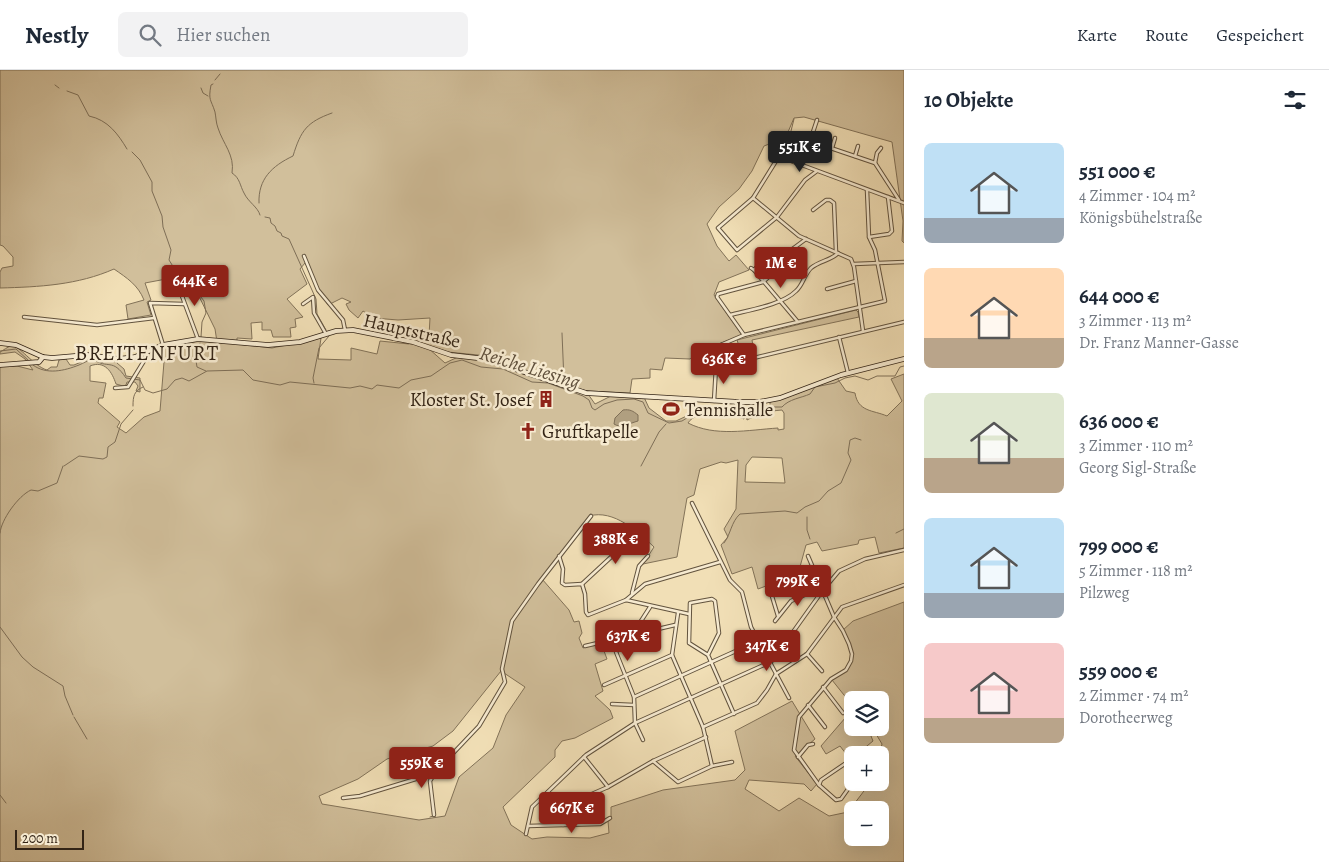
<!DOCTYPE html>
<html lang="de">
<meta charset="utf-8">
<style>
:root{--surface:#fff;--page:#f2f2f3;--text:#1f2937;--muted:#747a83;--line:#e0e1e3;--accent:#8f2418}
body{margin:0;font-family:Alegreya,serif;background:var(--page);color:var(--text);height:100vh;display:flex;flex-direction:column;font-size:19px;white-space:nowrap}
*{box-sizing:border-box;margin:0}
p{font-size:16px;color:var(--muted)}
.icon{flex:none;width:28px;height:28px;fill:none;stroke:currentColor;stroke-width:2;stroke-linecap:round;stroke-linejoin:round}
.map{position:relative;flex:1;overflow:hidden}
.details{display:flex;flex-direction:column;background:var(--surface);width:425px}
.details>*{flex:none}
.fabs{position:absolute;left:844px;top:621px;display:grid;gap:10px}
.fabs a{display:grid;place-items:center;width:45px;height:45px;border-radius:8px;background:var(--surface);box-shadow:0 5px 20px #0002;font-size:25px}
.scale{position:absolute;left:15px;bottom:12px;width:69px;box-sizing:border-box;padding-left:5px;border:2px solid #332416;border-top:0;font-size:14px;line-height:18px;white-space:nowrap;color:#332416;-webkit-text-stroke:4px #f6ead0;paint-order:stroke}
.price{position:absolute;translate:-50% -42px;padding:0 11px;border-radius:5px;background:var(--accent);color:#fff;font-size:16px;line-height:32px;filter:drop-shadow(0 1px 2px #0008)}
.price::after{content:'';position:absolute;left:50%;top:30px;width:15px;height:11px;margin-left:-8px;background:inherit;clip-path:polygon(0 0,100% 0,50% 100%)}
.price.selected{background:#222;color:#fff}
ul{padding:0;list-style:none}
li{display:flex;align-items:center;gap:15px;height:125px;padding:0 20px}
li span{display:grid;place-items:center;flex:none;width:140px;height:100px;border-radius:8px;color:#555}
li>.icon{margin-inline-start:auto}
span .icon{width:60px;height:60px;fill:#fffc;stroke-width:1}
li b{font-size:21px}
h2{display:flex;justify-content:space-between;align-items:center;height:60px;padding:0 20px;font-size:21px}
header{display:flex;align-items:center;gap:30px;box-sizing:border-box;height:70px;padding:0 25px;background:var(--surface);border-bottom:1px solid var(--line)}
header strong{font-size:24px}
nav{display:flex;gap:28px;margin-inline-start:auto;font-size:18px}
.search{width:350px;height:45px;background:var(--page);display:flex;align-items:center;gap:12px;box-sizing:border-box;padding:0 18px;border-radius:8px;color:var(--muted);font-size:19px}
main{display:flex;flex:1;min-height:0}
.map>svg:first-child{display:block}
</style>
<header>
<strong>Nestly</strong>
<div class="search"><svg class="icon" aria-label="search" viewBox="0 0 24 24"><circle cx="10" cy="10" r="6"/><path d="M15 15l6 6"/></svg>Hier suchen</div>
<nav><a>Karte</a><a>Route</a><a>Gespeichert</a></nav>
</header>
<main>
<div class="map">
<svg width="904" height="792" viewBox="0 0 904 792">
<rect width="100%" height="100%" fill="#f1dfb6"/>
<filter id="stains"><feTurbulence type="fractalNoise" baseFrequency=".004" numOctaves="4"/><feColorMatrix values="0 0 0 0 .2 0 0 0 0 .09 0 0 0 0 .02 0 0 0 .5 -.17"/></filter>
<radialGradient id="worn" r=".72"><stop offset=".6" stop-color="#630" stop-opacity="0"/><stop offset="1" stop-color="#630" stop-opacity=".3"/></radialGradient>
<!-- green -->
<g fill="#d1bf9b" stroke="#827258" fill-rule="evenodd">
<path d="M0,0H904V173L902,171L903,151L892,72L804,47L794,48L788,62L795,76L777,71L764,76L752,101L739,119L719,137L707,154L717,176L729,191L736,185L749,200L719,212L714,225L742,265L716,275L710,283H698L690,289L665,288L662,300L650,299V308L632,309L630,323L588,321L576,318L549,307L556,313L588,324L595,334L611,326L643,325L649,338L666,351H676L695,342L702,341L728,340L745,344L744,349C731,343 696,339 688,353C715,367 748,360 778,358V360L784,359V343L782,340C768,341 758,344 747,350L746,344L759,337L770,336V332C794,326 814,316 837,308L846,321L855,323C858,342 873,340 887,346L902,331L891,309L904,304V478L879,483L875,467L859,470L858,474L822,481L817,472L806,475L798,504L758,519L752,497L732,504L721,475L728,467L724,459L736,439L738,390L726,393L721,392L700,399L694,425L687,428L677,487L643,494L654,477C638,462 614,439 589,446L542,509L569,540L574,552L579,551L582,563L579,568L583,578L601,573L607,589L595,594L603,621L595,626L610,640L613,648L575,668L562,671L555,680V687L503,737L511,755L532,769L547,767L590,768L609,763L608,751L611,749V737L663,720L735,710L745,700L735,661L792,631L815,669L795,686L817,714L811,721L804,714L749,710L745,719L779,741L799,728L829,746L848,742L870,713L880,712L879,685L882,674L876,664L871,666L873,671L856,685H852L850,689L840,676L826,684L821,676L852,640V658H880V630H852V635L832,610C857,596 855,584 843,560L853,551L904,532V792H0V296H17L33,300L25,289L15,282L0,284V282C4,280 7,277 11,276C19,274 33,296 47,300L51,297H57L59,290L66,289L70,295H74L93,287L101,293L108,290L117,291V293L124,299L126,306L140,308V322L136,321L138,316L135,312H127L126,315L123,316L116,314C112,302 105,290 90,296V311L106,313L103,328H99L98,333L120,352L117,357L126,363L144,347L160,341L164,292L162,279L198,271L217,272L215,259L193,214L182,206L145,213L151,230L147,232L151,245L128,249L126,235L144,230C138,215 127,208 114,199C78,215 39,217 0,218V202L2,198L13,196V187L3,176L0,175ZM305,193L328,235L342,228L351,232L346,234L349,240L358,248L363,241L374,248L398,250L430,248L429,266L416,267L412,270L448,282L488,286L518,298L475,288L458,287L445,293L428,278L411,272L409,274L380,271L377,284L351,278V290L318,289L321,268L272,278L237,274V268L252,269L251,253L262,252V260H271L273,267H291L290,258L296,257L295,249L303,247L287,229L307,214L300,199ZM752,387L782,388L785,413L745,412L746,395ZM501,601L525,617L506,645L493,678L459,707L445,746L419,750L322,734L319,726L358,709L387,689L433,676L453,661ZM852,740H880V768H852Z"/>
<polygon points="856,240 858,242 859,247 752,270 753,276 748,277 747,274 739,276 737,270"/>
</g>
<!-- water -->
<path fill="#b09f80" stroke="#7e6e56" d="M623,340C630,339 633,341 638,345V351C630,353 621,359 614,354L615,348Z"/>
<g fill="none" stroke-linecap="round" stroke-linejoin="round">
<!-- stream -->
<g stroke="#7e6e56" stroke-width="1">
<polyline points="215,10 220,4"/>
<path d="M213,14L211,15C208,31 211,29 215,42C216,47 216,53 218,58C223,74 235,85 232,103C240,108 240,116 244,123C248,132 258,137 260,145"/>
<polyline points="55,15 59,18"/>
<polyline points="201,18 203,23 208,26"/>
<path d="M67,21L78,25L89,46C108,50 118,64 127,79"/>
<polyline points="791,68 791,61 794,49"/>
<polyline points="132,82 140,90 152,112 152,121 162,146 163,157 171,180 169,190 174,198 185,205 195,214 197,222 204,231 206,243 202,252 201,267"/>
<path d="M259,133C258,109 272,96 293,86C301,60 307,52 332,43"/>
<polyline points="265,147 270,148 271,153 275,156 277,161 281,163 282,166 289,169 316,229 317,244 326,260"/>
<polyline points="562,263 564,311"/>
<polyline points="200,273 196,291 197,297 206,301"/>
<polyline points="0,281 16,279 29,291"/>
<path d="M33,295C46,305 64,301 79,295C84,293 88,290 93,289C108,300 112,287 126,308L140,310L145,320L153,323L167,319L175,310L182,308L189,311L207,301L243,300L253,310L280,315L290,312L350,318L360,316L372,319L377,315L399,318L411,310L431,306L450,293L462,290L481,297L503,299L532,312L548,313L583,326L589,330L592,338L595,340L604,334L617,330L634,329L643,332L648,343L669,353L682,351L695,343L700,342L728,341L748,347L761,337H782C789,329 801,328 810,324L815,317L835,313L845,308L855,306L868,310L877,306H895L900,297L904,296"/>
<polyline points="314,313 313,308 319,278 329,266"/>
<path d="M133,336C133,326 134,321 143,317"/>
<polyline points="64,396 79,386 103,389 107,387 108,377 115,372 121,354 133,340"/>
<polyline points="641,396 659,362 666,354"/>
<polyline points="807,447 807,460 810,469"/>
<path d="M0,463C1,450 18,426 31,420L38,421L57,413L63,396"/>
<polyline points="896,463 904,459"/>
<path d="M724,473C731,464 731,452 740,444L785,441L797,443L805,437L819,431L828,421L841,413L851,390L848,383L850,370L855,368L861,370"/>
<polyline points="0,557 22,587 33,597 63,616 65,626 73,645"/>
<polyline points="74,647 87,669"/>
<polyline points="0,725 6,733"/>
<polyline points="430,747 433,746"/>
</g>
<!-- street casing -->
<g stroke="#62533e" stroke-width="4.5">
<g id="street">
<polyline points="801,68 875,93 899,130"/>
<polyline points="810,71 817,50"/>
<polyline points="832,78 835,68"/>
<polyline points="855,86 858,76"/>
<polyline points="875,93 877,83 881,78"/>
<polyline points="817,101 805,110 777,147 737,180 718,158 753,128 776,91 783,88 904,133"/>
<polyline points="753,128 799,166 851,189 854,197 863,261"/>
<polyline points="813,140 826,130 830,130 834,133 836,182"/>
<polyline points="869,167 889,164 892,161 888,127"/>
<polyline points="304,186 318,220 343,250 345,260"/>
<polyline points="854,194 904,192"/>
<polyline points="751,198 754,200 798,252"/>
<path d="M754,200C763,191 774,177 787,183"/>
<polyline points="176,210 198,269"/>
<polyline points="827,219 856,211"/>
<polyline points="303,234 313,227 314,243 326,264"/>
<path d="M730,245C749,240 782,235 796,221C803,215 804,205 811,198C819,191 832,190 838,183"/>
<polyline points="24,247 97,255 154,248"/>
<polyline points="744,265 717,227 718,224 763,212 778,198 787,183 806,169"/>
<polyline points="839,267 848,303"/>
<polyline points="163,275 150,233 184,234"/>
<polyline points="716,297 904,252"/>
<polyline points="115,318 128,317 147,286 147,282"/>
<polyline points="714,331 716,297 714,283 716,277 744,265 885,231 875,180 869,167 867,120"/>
<polyline points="692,433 730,510 742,522 751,557 789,628"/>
<polyline points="559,486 563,499 562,513 565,515 582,514 585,524 586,542 588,545 626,530 689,544"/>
<polyline points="808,486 834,547 843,561 849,574 852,584 851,591 846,600 831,609 799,647 794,680 819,715 836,730 841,729 853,712"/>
<polyline points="804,501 813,497"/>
<polyline points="582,514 637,463"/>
<polyline points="632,523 639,496 648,486"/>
<polyline points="771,523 778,546"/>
<polyline points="626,530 645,514 720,492"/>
<polyline points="678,543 672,585 703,657 712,696"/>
<polyline points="775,551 791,531 818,519 823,520"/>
<polyline points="585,576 675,555"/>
<polyline points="807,584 822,601"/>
<polyline points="708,585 689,573 690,533 712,529 715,531 719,563 708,585 734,644"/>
<polyline points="604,615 672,585"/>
<polyline points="823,617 843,643"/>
<polyline points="634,627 758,571"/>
<polyline points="612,634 634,635"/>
<polyline points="808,635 825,657"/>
<polyline points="703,657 757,633 767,620 776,604 807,584 842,537 904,515"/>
<polyline points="643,670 635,653 634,627 616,582 632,565 650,537"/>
<polyline points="584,687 608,717"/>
<polyline points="798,687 808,675 813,674"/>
<polyline points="653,691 678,712 712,696 732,692"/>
<polyline points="819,715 821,710 852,689"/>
<polyline points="548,722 562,737 563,755"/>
<polyline points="343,728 360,726 419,708 441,696 479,656 505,612 502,599 512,551 538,514 591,446"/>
<polyline points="562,737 608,717 653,691 706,667"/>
<polyline points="434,745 430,711 436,701"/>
<polyline points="528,756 600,754 610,748"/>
<polyline points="526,764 532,737 586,685 635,653 766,594 773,590 823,520 839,501 865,489 904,480"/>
</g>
</g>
<!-- secondary casing -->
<g stroke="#332416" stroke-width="5.5">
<g id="secondary">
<polyline points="0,273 16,275 43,287 52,288 87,285 119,289 135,287 163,275 198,269 268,275 300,272 336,261 353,260 413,272 451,285 486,289 586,323 739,332 759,332 780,328 841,305 904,289"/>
<polyline points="0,295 39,292 43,287"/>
</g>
</g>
<!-- street -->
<use href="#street" stroke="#f6ead0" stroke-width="2.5"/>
<!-- secondary -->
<use href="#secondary" stroke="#f6ead0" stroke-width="4"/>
</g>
<!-- icons -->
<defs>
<g id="building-bare" transform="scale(1.35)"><path d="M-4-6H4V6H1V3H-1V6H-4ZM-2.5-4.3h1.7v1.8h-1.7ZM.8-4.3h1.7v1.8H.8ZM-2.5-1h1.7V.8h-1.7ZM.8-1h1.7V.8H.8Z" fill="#8f2418" stroke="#f6ead0" stroke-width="2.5" paint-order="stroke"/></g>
<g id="stadium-bare" transform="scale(1.35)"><path d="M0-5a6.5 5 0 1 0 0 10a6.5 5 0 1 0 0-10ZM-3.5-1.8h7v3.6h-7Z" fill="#8f2418" stroke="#f6ead0" stroke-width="2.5" paint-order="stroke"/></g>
<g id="church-bare" transform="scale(1.35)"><path d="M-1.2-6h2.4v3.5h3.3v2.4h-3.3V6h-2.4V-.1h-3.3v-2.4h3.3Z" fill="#8f2418" stroke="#f6ead0" stroke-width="2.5" paint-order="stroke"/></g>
</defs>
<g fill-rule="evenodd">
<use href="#building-bare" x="546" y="329"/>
<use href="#stadium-bare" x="671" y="339"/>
<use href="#church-bare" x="528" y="361"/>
</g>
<g text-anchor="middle" stroke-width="5" stroke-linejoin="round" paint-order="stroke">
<!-- street labels -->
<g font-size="19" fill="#332416" stroke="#f6ead0">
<text transform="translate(412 260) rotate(13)" y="7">Hauptstraße</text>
</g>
<!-- poi labels -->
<g font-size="19" fill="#332416" stroke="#f6ead0" text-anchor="start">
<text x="532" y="336" text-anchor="end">Kloster St. Josef</text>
<text x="685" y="346">Tennishalle</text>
<text x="542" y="368">Gruftkapelle</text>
</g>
<!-- water labels -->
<g font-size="20" font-style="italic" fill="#5f4f3b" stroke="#f6ead0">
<text transform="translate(530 297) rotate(17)" y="7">Reiche Liesing</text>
</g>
<!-- quarter labels -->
<g font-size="21" letter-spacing="1" fill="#332416" stroke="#f6ead0">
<text x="147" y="290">BREITENFURT</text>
</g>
</g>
<rect width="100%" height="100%" filter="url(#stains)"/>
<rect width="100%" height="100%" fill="url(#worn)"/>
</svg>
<div class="fabs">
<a><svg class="icon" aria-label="layers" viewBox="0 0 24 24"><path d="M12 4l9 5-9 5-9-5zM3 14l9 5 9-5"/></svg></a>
<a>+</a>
<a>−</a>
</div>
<div class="scale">200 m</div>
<b class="price selected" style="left:800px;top:103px">551K €</b>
<b class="price" style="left:781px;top:219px">1M €</b>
<b class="price" style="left:195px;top:237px">644K €</b>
<b class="price" style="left:724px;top:315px">636K €</b>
<b class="price" style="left:616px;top:495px">388K €</b>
<b class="price" style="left:798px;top:537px">799K €</b>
<b class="price" style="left:628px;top:592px">637K €</b>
<b class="price" style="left:767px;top:602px">347K €</b>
<b class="price" style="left:422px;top:719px">559K €</b>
<b class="price" style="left:572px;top:764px">667K €</b>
</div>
<section class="details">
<h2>10 Objekte<svg class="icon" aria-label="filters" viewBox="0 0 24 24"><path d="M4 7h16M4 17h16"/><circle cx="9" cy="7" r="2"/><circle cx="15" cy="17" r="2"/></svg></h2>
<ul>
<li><span style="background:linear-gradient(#bfe0f5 75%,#9aa5b1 0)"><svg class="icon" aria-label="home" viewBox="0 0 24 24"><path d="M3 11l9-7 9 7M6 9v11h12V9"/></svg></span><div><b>551 000 €</b><p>4 Zimmer · 104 m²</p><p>Königsbühelstraße</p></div></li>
<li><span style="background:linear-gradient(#ffd9b3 70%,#b9a48a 0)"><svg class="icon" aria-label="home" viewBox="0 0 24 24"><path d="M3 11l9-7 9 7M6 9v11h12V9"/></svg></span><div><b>644 000 €</b><p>3 Zimmer · 113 m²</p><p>Dr. Franz Manner-Gasse</p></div></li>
<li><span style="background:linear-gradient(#dfe7d0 65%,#b9a48a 0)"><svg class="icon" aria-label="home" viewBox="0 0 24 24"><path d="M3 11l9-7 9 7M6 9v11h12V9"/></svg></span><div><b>636 000 €</b><p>3 Zimmer · 110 m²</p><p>Georg Sigl-Straße</p></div></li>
<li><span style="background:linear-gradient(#bfe0f5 75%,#9aa5b1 0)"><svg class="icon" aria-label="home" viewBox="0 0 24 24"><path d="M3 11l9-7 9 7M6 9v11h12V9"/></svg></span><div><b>799 000 €</b><p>5 Zimmer · 118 m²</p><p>Pilzweg</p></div></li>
<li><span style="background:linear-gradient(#f6c9c9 75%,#b9a48a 0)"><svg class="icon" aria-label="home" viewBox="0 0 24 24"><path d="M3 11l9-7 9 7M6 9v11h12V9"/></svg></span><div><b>559 000 €</b><p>2 Zimmer · 74 m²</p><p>Dorotheerweg</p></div></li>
</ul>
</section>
</main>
